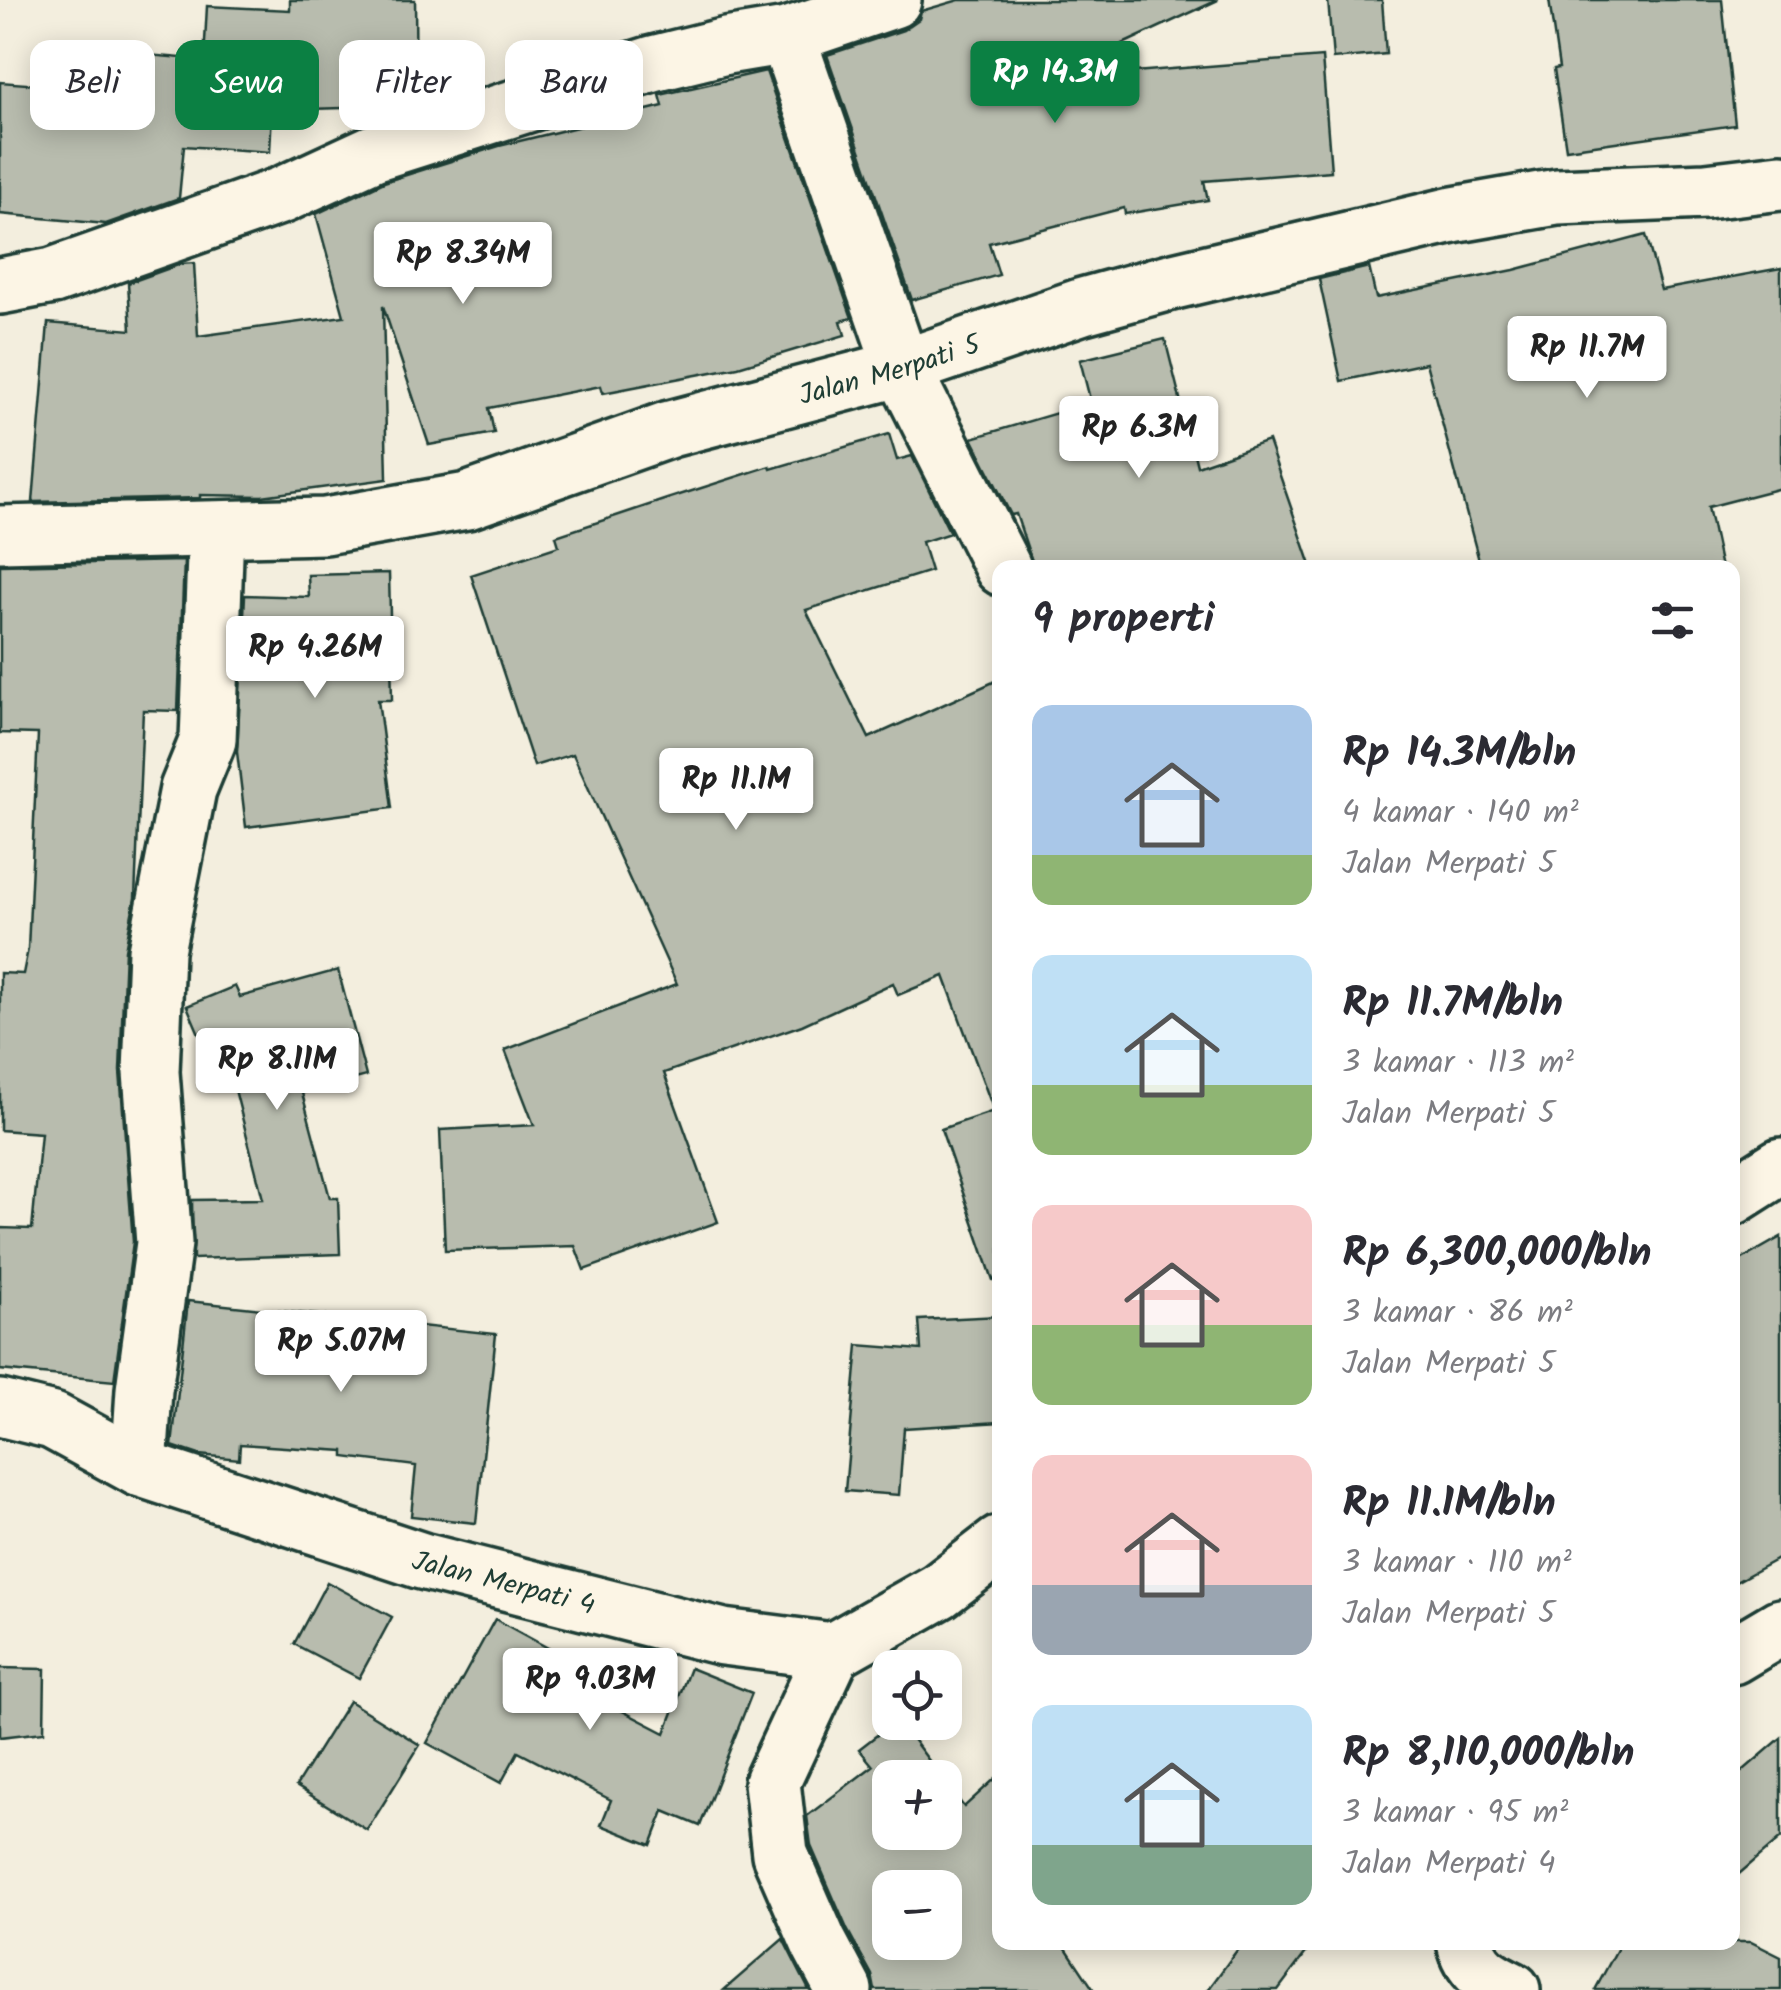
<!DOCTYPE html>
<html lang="id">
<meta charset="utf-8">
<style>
:root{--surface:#fff;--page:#f7f7f7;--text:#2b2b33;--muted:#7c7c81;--accent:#0b8043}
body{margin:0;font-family:Kalam,sans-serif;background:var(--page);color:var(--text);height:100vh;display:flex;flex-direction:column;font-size:38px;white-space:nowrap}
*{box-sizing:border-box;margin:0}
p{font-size:32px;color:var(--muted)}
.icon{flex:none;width:55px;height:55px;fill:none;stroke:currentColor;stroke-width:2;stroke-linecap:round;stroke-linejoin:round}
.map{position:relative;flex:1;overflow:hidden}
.sheet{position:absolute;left:992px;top:560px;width:748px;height:1390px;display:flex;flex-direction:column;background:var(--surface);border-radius:20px;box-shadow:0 5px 25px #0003}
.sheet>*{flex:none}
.banner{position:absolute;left:30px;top:40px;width:812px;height:90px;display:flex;gap:20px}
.controls{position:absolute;left:872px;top:1650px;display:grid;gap:20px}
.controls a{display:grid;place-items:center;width:90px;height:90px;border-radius:20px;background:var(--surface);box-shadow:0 5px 25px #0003;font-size:50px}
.price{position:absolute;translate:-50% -85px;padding:0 22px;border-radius:10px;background:#fff;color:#222;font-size:32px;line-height:65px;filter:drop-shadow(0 2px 5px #0008)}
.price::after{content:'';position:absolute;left:50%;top:60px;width:30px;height:22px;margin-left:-15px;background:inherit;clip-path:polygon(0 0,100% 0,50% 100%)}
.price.on{background:var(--accent);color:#fff}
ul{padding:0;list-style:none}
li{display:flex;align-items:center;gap:30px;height:250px;padding:0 40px}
li span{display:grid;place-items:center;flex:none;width:280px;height:200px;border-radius:20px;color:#555}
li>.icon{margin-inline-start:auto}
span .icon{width:120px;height:120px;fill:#fffc;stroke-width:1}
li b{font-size:42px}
h2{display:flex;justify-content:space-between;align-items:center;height:120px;padding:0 40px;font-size:42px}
.chip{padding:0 35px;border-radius:20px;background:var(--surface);box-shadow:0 5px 25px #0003;font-size:35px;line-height:90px}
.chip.on{background:var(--accent);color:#fff}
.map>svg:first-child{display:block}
</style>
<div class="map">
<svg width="1781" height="1990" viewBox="0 0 1781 1990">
<rect width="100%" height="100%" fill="#f3eede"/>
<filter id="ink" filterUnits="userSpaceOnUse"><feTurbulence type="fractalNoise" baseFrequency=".01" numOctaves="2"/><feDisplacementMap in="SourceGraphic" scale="20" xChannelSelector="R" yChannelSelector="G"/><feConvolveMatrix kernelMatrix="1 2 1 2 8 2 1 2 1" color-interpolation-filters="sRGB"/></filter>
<g filter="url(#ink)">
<!-- building -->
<g fill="#b8bcae" stroke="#1f3d34" stroke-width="2.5" fill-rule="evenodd">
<polygon points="290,0 415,0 416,106 272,110 270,152 184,146 179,198 106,224 0,214 0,82 122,91 125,53 204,60 207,6 290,10"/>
<polygon points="959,0 1218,0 1047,79 1322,57 1331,171 1204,181 1208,200 1125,214 1124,208 989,243 999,275 912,300 827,55 903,30 919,19 921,11"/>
<polygon points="1328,0 1382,0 1386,54 1333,59"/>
<polygon points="1549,0 1722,0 1735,125 1566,149 1554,69 1559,68"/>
<polygon points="766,71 852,318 841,321 845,335 738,367 603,393 601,386 489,408 494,433 429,445 383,306 387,479 262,496 200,495 200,498 33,502 48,323 131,330 128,283 181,264 194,263 198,336 344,316 316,214 384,182 499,146 663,106 660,95"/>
<polygon points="1646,235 1661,290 1781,268 1781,488 1708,507 1721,568 1481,568 1426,363 1341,381 1319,279 1369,267 1376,298 1514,270"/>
<polygon points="1165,339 1197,466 1268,441 1312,568 1034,568 1016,514 1011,515 972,438 1091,403 1080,360"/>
<polygon points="889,434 897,460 912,456 950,533 922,542 931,571 806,610 869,738 1000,679 1000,1279 993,1280 941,1129 994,1111 944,976 898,995 893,983 802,1025 664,1073 718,1222 584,1270 575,1246 445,1250 440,1130 534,1125 505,1050 677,984 573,754 534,766 471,575 559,546 556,536 667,499 770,466 771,469"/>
<polygon points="184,561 178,711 143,710 135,898 125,950 120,1071 133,1242 114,1381 0,1370 0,1228 32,1229 41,1133 0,1130 0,973 23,974 28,949 38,734 0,733 0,565"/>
<polygon points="389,573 392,700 378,700 392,808 246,827 237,752 245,595 309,597 308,575"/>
<polygon points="338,970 366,1076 302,1093 330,1198 338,1198 340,1254 193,1259 192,1200 263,1199 233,1082 222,1087 187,1006 235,986 240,997"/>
<polygon points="1781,1237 1781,1557 1732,1584 1732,1265"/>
<polygon points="188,1301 496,1334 476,1523 411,1516 416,1466 344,1457 344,1451 240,1444 239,1459 199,1455 172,1446"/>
<polygon points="1000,1316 1000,1422 904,1428 899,1495 845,1491 858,1345 921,1350 919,1320"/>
<polygon points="327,1582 392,1617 359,1678 294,1644"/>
<polygon points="495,1619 570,1660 559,1678 665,1733 690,1668 752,1693 700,1826 664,1811 651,1845 601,1825 611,1800 518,1752 501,1783 427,1743"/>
<polygon points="0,1668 45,1669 44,1732 0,1737"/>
<polygon points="349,1701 420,1745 367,1830 296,1786"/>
<path d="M894,1722H900L942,1778H890V1832H945V1782L964,1807L1000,1774V1942H1062L1094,1990H875L872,1975L847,1929L811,1846L807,1816L873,1766L859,1749ZM890,1888H945V1942H890Z"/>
<polygon points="1781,1738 1781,1838 1732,1880 1732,1780"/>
<polygon points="783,1939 809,1990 724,1990"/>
<polygon points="1243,1942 1314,1942 1278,1990 1208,1990"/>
<polygon points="1621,1942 1751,1942 1781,1957 1781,1990 1595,1990"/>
</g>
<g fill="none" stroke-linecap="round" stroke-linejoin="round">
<!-- street casing -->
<g stroke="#1f3d34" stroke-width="62">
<g id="street">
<polyline points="787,36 902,368 1003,568"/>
<polyline points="0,286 53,276 282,195 373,153 653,64 726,46 787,36 893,0"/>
<path id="s1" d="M0,534L325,526L467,501L670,429L902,368L1083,306L1174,281L1453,215L1557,197L1706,191L1781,182"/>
<polyline points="1732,1197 1781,1166"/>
<path id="s2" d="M0,1408L53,1421L139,1468L422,1561L723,1637L833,1651L939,1591L1000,1544"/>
<polyline points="139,1468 144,1390 164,1243 151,1072 156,951 188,789 208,740 216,530"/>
<polyline points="833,1651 772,1782 780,1854 819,1943 844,1990"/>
<polyline points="1732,1656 1781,1627"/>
<path d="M1465,1942C1471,1970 1489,1979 1512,1990"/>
</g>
</g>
<!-- street -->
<use href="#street" stroke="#fcf5e5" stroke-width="55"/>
</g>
</g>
<g text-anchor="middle" stroke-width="10" stroke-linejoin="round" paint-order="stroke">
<!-- street labels -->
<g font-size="28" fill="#1f3d34" stroke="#fcf5e5">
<text dy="10" stroke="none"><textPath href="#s1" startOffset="912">Jalan Merpati 5</textPath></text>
<text dy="10" stroke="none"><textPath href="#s2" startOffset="535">Jalan Merpati 4</textPath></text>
</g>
</g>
</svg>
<div class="controls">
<a><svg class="icon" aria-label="locate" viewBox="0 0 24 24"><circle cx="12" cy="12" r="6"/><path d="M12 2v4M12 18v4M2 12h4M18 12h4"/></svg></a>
<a>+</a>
<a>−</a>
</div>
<b class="price on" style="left:1055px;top:126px">Rp 14.3M</b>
<b class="price" style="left:463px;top:307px">Rp 8.34M</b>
<b class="price" style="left:1587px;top:401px">Rp 11.7M</b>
<b class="price" style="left:1139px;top:481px">Rp 6.3M</b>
<b class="price" style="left:315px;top:701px">Rp 4.26M</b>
<b class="price" style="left:736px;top:833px">Rp 11.1M</b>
<b class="price" style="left:277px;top:1113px">Rp 8.11M</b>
<b class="price" style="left:341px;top:1395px">Rp 5.07M</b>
<b class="price" style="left:590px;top:1733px">Rp 9.03M</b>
<div class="banner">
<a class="chip">Beli</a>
<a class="chip on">Sewa</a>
<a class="chip">Filter</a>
<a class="chip">Baru</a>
</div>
<section class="sheet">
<h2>9 properti<svg class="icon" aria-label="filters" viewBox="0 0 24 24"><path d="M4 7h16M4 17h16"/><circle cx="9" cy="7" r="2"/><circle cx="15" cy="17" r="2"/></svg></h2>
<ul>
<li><span style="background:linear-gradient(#a9c7e8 75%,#8fb573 0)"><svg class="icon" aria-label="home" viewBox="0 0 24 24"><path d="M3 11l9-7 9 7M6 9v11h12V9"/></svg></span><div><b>Rp 14.3M/bln</b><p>4 kamar · 140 m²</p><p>Jalan Merpati 5</p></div></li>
<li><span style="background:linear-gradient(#bfe0f5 65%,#8fb573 0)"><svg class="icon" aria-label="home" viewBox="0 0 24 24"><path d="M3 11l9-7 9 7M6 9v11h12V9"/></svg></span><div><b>Rp 11.7M/bln</b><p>3 kamar · 113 m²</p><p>Jalan Merpati 5</p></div></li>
<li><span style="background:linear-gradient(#f6c9c9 60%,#8fb573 0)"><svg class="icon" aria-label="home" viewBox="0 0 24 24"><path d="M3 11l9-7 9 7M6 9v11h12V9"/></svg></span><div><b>Rp 6,300,000/bln</b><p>3 kamar · 86 m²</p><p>Jalan Merpati 5</p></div></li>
<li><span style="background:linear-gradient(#f6c9c9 65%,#9aa5b1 0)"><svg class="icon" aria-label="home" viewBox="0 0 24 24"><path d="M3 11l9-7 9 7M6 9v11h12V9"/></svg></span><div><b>Rp 11.1M/bln</b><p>3 kamar · 110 m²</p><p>Jalan Merpati 5</p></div></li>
<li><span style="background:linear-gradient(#bfe0f5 70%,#7fa58c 0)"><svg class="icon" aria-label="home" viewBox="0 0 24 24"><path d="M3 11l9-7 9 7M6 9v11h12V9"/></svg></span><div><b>Rp 8,110,000/bln</b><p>3 kamar · 95 m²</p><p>Jalan Merpati 4</p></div></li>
</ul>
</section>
</div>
